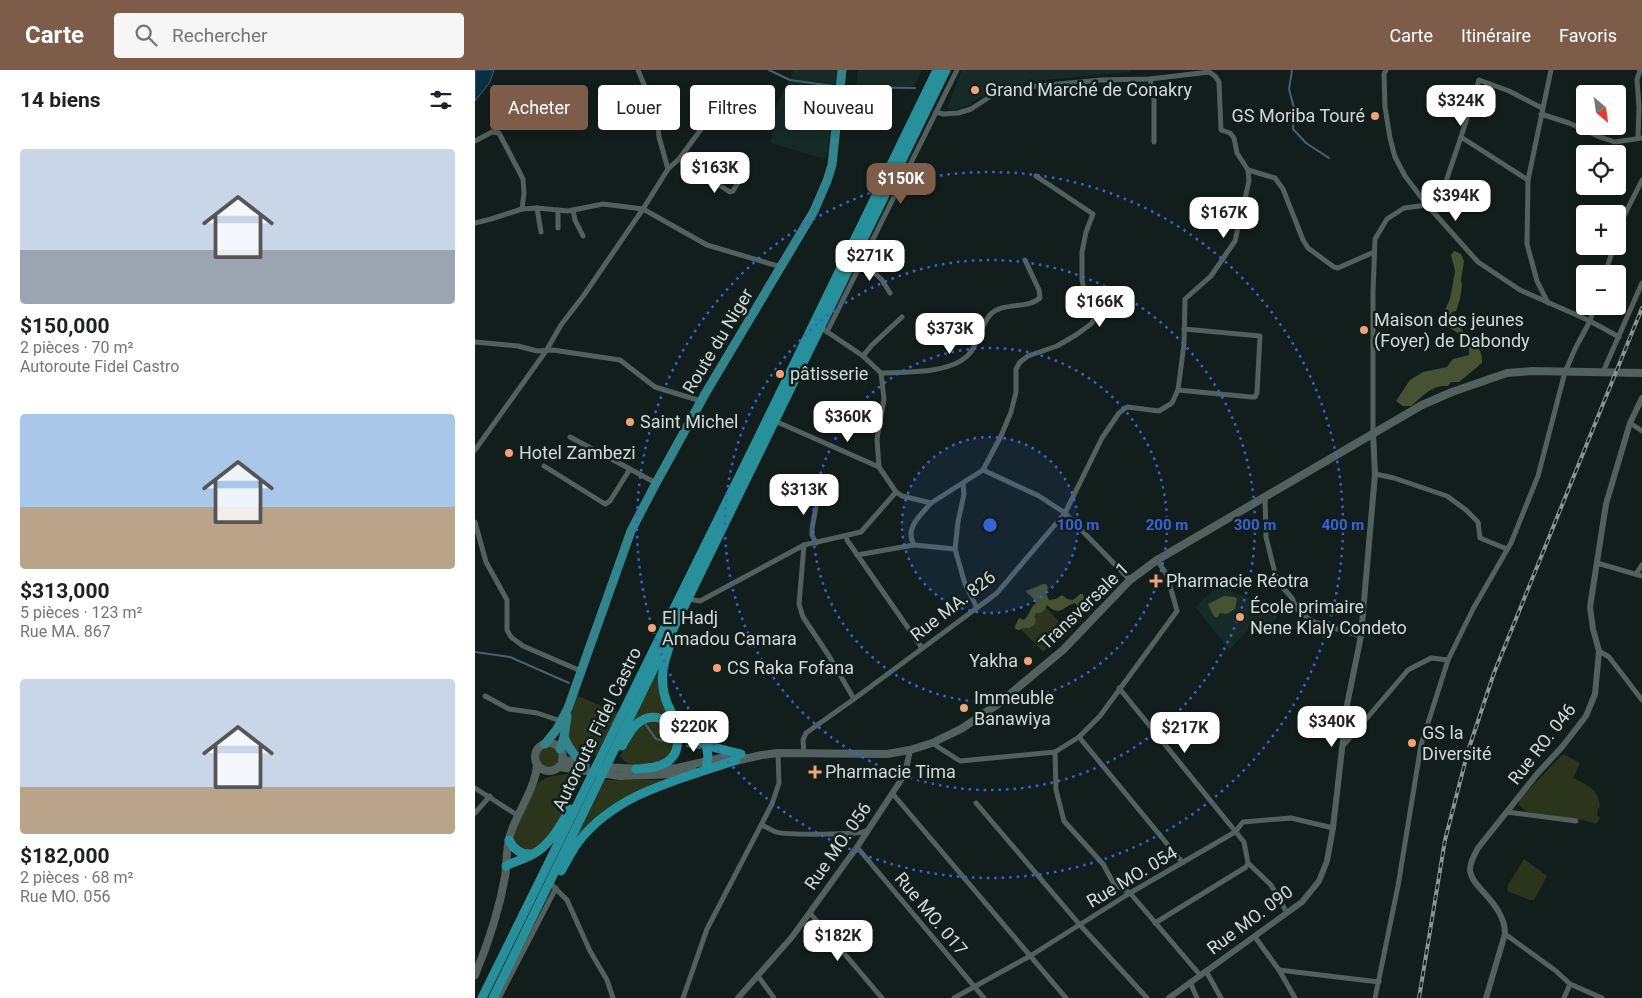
<!DOCTYPE html>
<html lang="fr">
<meta charset="utf-8">
<style>
:root{--surface:#fff;--page:#f6f6f6;--text:#202124;--muted:#757577;--accent:#7e5c4a}
body{margin:0;font-family:Roboto,sans-serif;background:var(--page);color:var(--text);height:100vh;display:flex;flex-direction:column;font-size:19px;white-space:nowrap}
*{box-sizing:border-box;margin:0}
p{font-size:16px;color:var(--muted)}
.icon{flex:none;width:28px;height:28px;fill:none;stroke:currentColor;stroke-width:2;stroke-linecap:round;stroke-linejoin:round}
.map{position:relative;flex:1;overflow:hidden}
.panel{display:flex;flex-direction:column;background:var(--surface);width:475px}
.panel>*{flex:none}
.hud{position:absolute;left:15px;top:15px;width:475px;height:45px;display:flex;gap:10px}
.needle{width:32px;rotate:151deg}
.controls{position:absolute;left:1101px;top:15px;display:grid;gap:10px}
.controls a{display:grid;place-items:center;width:50px;height:50px;border-radius:5px;background:var(--surface);box-shadow:0 2px 8px #0003;font-size:25px}
.price{position:absolute;translate:-50% -42px;padding:0 11px;border-radius:10px;background:#fff;color:#222;font-size:16px;line-height:32px;filter:drop-shadow(0 1px 2px #0008)}
.price::after{content:'';position:absolute;left:50%;top:30px;width:15px;height:11px;margin-left:-8px;background:inherit;clip-path:polygon(0 0,100% 0,50% 100%)}
.price.current{background:var(--accent);color:#fff}
ul{padding:0;list-style:none}
li{display:grid;align-content:center;gap:10px;height:265px;padding:0 20px}
li span{display:grid;place-items:center;height:155px;border-radius:5px;color:#555}
li>.icon{margin-inline-start:auto}
span .icon{width:90px;height:90px;fill:#fffc;stroke-width:1}
li b{font-size:21px}
h2{display:flex;justify-content:space-between;align-items:center;height:60px;padding:0 20px;font-size:21px}
.pill{padding:0 18px;border-radius:5px;background:var(--surface);box-shadow:0 2px 8px #0003;font-size:18px;line-height:45px}
.pill.current{background:var(--accent);color:#fff}
header{display:flex;align-items:center;gap:30px;box-sizing:border-box;height:70px;padding:0 25px;background:var(--accent);color:#fff}
header strong{font-size:24px}
nav{display:flex;gap:28px;margin-inline-start:auto;font-size:18px}
.search{width:350px;height:45px;background:var(--page);display:flex;align-items:center;gap:12px;box-sizing:border-box;padding:0 18px;border-radius:5px;color:var(--muted);font-size:19px}
main{display:flex;flex:1;min-height:0}
.map>svg:first-child{display:block}
</style>
<header>
<strong>Carte</strong>
<div class="search"><svg class="icon" aria-label="search" viewBox="0 0 24 24"><circle cx="10" cy="10" r="6"/><path d="M15 15l6 6"/></svg>Rechercher</div>
<nav><a>Carte</a><a>Itinéraire</a><a>Favoris</a></nav>
</header>
<main>
<section class="panel">
<h2>14 biens<svg class="icon" aria-label="filters" viewBox="0 0 24 24"><path d="M4 7h16M4 17h16"/><circle cx="9" cy="7" r="2"/><circle cx="15" cy="17" r="2"/></svg></h2>
<ul>
<li><span style="background:linear-gradient(#c9d6e8 65%,#9aa5b1 0)"><svg class="icon" aria-label="home" viewBox="0 0 24 24"><path d="M3 11l9-7 9 7M6 9v11h12V9"/></svg></span><div><b>$150,000</b><p>2 pièces · 70 m²</p><p>Autoroute Fidel Castro</p></div></li>
<li><span style="background:linear-gradient(#a9c7e8 60%,#b9a48a 0)"><svg class="icon" aria-label="home" viewBox="0 0 24 24"><path d="M3 11l9-7 9 7M6 9v11h12V9"/></svg></span><div><b>$313,000</b><p>5 pièces · 123 m²</p><p>Rue MA. 867</p></div></li>
<li><span style="background:linear-gradient(#c9d6e8 70%,#b9a48a 0)"><svg class="icon" aria-label="home" viewBox="0 0 24 24"><path d="M3 11l9-7 9 7M6 9v11h12V9"/></svg></span><div><b>$182,000</b><p>2 pièces · 68 m²</p><p>Rue MO. 056</p></div></li>
</ul>
</section>
<div class="map">
<svg width="1167" height="928" viewBox="0 0 1167 928">
<rect width="100%" height="100%" fill="#121e1b"/>
<!-- built -->
<g fill="#162a26">
<polygon points="319,0 362,0 353,80 350,89 296,73 298,60 290,58"/>
<polygon points="383,0 447,0 439,16 381,17"/>
<polygon points="487,0 658,0 654,2 560,11 532,17 512,23 493,35 480,40 472,38"/>
<polygon points="745,514 758,523 779,530 795,532 807,537 793,564 777,556 756,578 753,578 720,537"/>
</g>
<!-- green -->
<g fill="#2a351b">
<polygon points="566,532 590,558 568,582 545,558"/>
<path d="M184,600V607L197,650C179,639 173,645 156,653Z"/>
<path d="M101,625L143,643L121,685C114,684 104,683 99,678C85,667 97,639 101,625Z"/>
<path d="M171,650L189,652L200,669C198,674 198,680 195,684C186,695 163,699 150,692C148,690 147,688 145,686L162,659Z"/>
<circle cx="74" cy="687" r="11"/>
<path d="M1088,684L1105,693L1098,708C1112,715 1124,719 1125,737L1123,738L1122,745L1125,748L1121,754L1108,750L1052,742L1043,735L1046,728Z"/>
<path d="M92,704L107,710L76,764L58,782L44,778L37,767C44,752 54,721 66,711C73,705 84,706 92,704Z"/>
<path d="M130,710H189C151,724 129,736 101,767Z"/>
<polygon points="1049,789 1072,806 1059,830 1055,830 1032,821 1033,815"/>
</g>
<!-- forest -->
<g fill="#455333">
<path d="M979,181L986,184L989,191L986,210L987,216L985,229L981,241L976,242C980,249 982,255 987,260C997,272 1008,276 1007,293L984,312H976L973,316C956,315 948,326 936,336H928L921,331L935,310L948,302L972,297L978,289L994,285V270L970,255V240L975,229L980,201L976,185Z"/>
<path d="M568,514H571L573,518L571,523L574,530L581,529L587,525L592,529L598,530L605,524H608L609,528L603,536L600,533C588,536 585,548 572,535C569,542 568,543 561,543L559,547L561,549L560,554L555,558H548L544,560L540,559V556L544,548L549,550C555,545 555,537 561,533L557,527L552,523L551,521Z"/>
<polygon points="749,526 760,527 762,529 760,539 752,544 745,543 742,548 738,545 733,534"/>
</g>
<!-- water -->
<polygon fill="#083042" stroke="#45636f" points="0,0 19,0 15,12 0,31"/>
<g fill="none" stroke-linecap="round" stroke-linejoin="round">
<!-- stream -->
<g stroke="#45636f" stroke-width="2">
<polyline points="294,0 315,10 358,16"/>
<polyline points="817,0 814,19 819,38 818,59 831,73 854,88"/>
<polyline points="374,17 440,18"/>
<polyline points="0,582 35,587 94,613"/>
<polyline points="171,655 181,669 193,672"/>
<polyline points="212,676 225,678"/>
</g>
<!-- minor -->
<g stroke="#53615e" stroke-width="5">
<polyline points="163,0 182,46 184,67 193,99"/>
<polyline points="911,0 909,4 910,37 915,68 920,87 930,106 952,135 1003,192 1045,220 1115,251 1144,267"/>
<polyline points="675,9 679,30 679,72"/>
<polyline points="1066,44 1094,53 1125,67 1140,72 1167,68"/>
<polyline points="986,67 1004,10 1034,21 1067,38"/>
<polyline points="1163,68 1164,37 1162,10 1165,0"/>
<polyline points="0,71 17,62 24,63 48,109 49,123 47,139"/>
<polyline points="204,89 255,122 258,121 267,106"/>
<polyline points="773,100 800,108 808,119 828,170 833,178 859,197 863,198 899,182"/>
<polyline points="62,138 66,162"/>
<polyline points="98,140 100,150 108,166"/>
<polyline points="0,153 16,149 47,139 62,138 93,141 128,134 168,139 232,175 306,197"/>
<polyline points="83,158 83,140"/>
<polyline points="1142,164 1146,152 1167,110"/>
<polyline points="386,190 407,210 415,223"/>
<polyline points="1130,204 1139,176"/>
<polyline points="1073,233 1062,211 1052,174 1053,110 1076,0"/>
<path d="M345,257L388,286L406,303C432,302 478,304 495,283C503,273 506,255 515,245C528,231 551,240 565,228L564,220L550,190"/>
<polyline points="352,262 482,0"/>
<polyline points="0,272 43,276 62,281 78,280 145,290 180,317 226,331"/>
<polyline points="388,286 397,275 427,247"/>
<polyline points="1128,302 1167,213"/>
<polyline points="703,320 776,327 780,327 782,323 785,266 709,259"/>
<polyline points="300,351 404,397 421,422 427,426 452,432 456,433 508,400 526,366 536,342 541,322 541,299 545,292 553,286 582,276 601,265 616,254 620,248 620,235 609,219 607,210 607,182 611,162 618,144 561,106"/>
<polyline points="1155,353 1167,361"/>
<polyline points="898,363 898,222 900,169 912,149 929,138 952,135 968,120 986,67 1053,110"/>
<polyline points="0,380 71,281 86,255 109,225 168,139 193,99 204,89 244,35 247,34 292,56"/>
<polyline points="69,396 130,434 135,431 155,399 95,367"/>
<polyline points="404,397 402,369 409,329 406,303"/>
<polyline points="155,399 181,413"/>
<polyline points="508,400 564,426 590,443 655,510"/>
<polyline points="900,404 919,408 972,426 991,440 1003,452 1005,468 1032,479"/>
<polyline points="488,414 489,424 483,452 480,479 490,514 502,538"/>
<polyline points="790,426 791,467 802,511 817,528 822,539 830,546 839,552 886,566"/>
<polyline points="0,452 11,492 32,530 32,560 36,567 48,576 106,601"/>
<polyline points="371,466 372,470 447,578"/>
<polyline points="341,473 337,465 337,459 345,415"/>
<polyline points="329,475 324,534 328,547 354,586 379,629"/>
<path d="M439,475C429,458 446,445 456,433"/>
<polyline points="382,485 439,475 480,479"/>
<polyline points="1122,493 1167,506"/>
<polyline points="1161,504 1167,495"/>
<polyline points="213,529 225,531 329,475 386,462 421,422"/>
<polyline points="1124,581 1134,587 1167,630"/>
<polyline points="644,618 769,772 773,793 796,815 812,843"/>
<polyline points="10,626 34,639 62,643 86,651"/>
<polyline points="604,667 707,792"/>
<polyline points="457,673 485,691 580,682 604,667 625,646 702,541 692,505 682,490"/>
<polyline points="868,676 933,600 956,588 973,590"/>
<polyline points="580,682 581,720 589,751 628,794 639,814 655,823 725,905"/>
<polyline points="329,683 328,670 331,663 379,629 522,523 590,443 627,368 644,343 652,337 684,341 697,333 703,320 709,274 710,229 736,206 760,171 774,111 773,100 762,83 759,68 755,63 746,60 744,12 740,6 734,2 675,9 626,10 541,18 516,26 496,39 483,43 468,44 461,42"/>
<polyline points="0,718 42,745"/>
<polyline points="417,723 591,928"/>
<polyline points="501,733 605,855 672,928"/>
<polyline points="1032,742 1101,751"/>
<polyline points="0,743 15,726"/>
<path d="M287,755C291,757 296,760 301,762C310,765 384,765 391,761"/>
<polyline points="382,777 509,928"/>
<polyline points="77,815 92,830 115,881 132,910 138,928"/>
<polyline points="335,843 407,928"/>
<polyline points="680,853 771,797 773,793"/>
<polyline points="1030,864 1081,901 1095,914 1127,928"/>
<polyline points="780,867 804,900 820,928"/>
<polyline points="804,900 904,912"/>
<polyline points="731,901 746,928"/>
<polyline points="283,906 299,928"/>
<polyline points="715,912 722,928"/>
<polyline points="24,928 81,818"/>
<polyline points="208,928 232,859 297,734 304,713 303,683"/>
<polyline points="479,928 555,886 655,823 760,762 768,752 816,748 858,758"/>
<polyline points="900,928 923,816 946,675 973,590 998,539 1036,473 1063,406 1090,302 1100,279 1115,251 1120,236"/>
<polyline points="1089,928 1095,914"/>
</g>
<!-- tertiary -->
<g stroke="#53615e" stroke-width="6">
<polyline points="263,928 317,867 382,777 430,704 435,680"/>
<polyline points="694,928 827,832 844,811 852,791 858,758 872,635 886,566 900,404 898,363"/>
<path d="M1011,928L1030,864C1030,833 996,818 995,800C995,793 999,785 1003,778L1062,704L1087,677L1111,646L1120,624L1124,581L1118,559L1115,537L1131,434L1155,353L1167,328"/>
</g>
<!-- secondary -->
<g stroke="#53615e" stroke-width="8">
<circle cx="74" cy="687" r="14"/>
<polyline points="87,689 110,695"/>
<polyline points="256,692 287,685 303,683 412,684 435,680 457,673 486,659 523,634 588,580 655,510 682,490 947,335 977,322 1032,303 1057,301 1167,303"/>
<polyline points="84,697 145,706 202,704 218,701"/>
<polyline points="126,697 167,699"/>
<polyline points="178,699 202,698 263,684"/>
<path d="M0,905C13,874 24,840 30,807C32,793 31,779 35,765C42,742 61,718 62,694"/>
</g>
<!-- primary -->
<g stroke="#33848b" stroke-width="9">
<path d="M89,667C94,679 100,687 110,695"/>
<polyline points="70,674 82,659 93,638 156,461 181,413 230,324 339,141 352,111 357,95 367,0"/>
<polyline points="85,679 89,667 92,646"/>
</g>
<!-- trunk -->
<g stroke="#28909a" stroke-width="9">
<path d="M194,577C192,584 189,592 188,600C184,631 203,663 232,675C243,679 255,681 266,684"/>
<path d="M147,676C152,667 157,656 166,651C192,635 217,675 192,692C183,698 172,698 161,699"/>
<polyline points="231,698 233,686 231,674"/>
<path d="M34,770C39,780 46,785 57,784"/>
<path d="M31,796C40,791 51,789 60,783C77,773 85,755 95,739"/>
<path d="M86,801C92,791 97,780 104,771C143,722 204,710 261,690"/>
<polyline points="7,928 288,358 462,0"/>
<polyline points="18,928 471,0"/>
</g>
<!-- rail casing -->
<g stroke="#8a9492" stroke-width="4">
<polyline id="rail" points="944,928 970,770 993,681 1019,603 1167,238"/>
</g>
<!-- rail -->
<use href="#rail" stroke="#121e1b" stroke-width="2" stroke-dasharray="5.5" stroke-linecap="butt"/>
</g>
<!-- distance rings -->
<circle cx="515" cy="455" r="88" fill="#3863d8" fill-opacity=".12"/>
<g fill="none" stroke="#3863d8" stroke-width="2.5" stroke-dasharray="2.5 5">
<circle cx="515" cy="455" r="88"/>
<circle cx="515" cy="455" r="177"/>
<circle cx="515" cy="455" r="265"/>
<circle cx="515" cy="455" r="353"/>
</g>
<!-- markers -->
<g fill="#f0a378" stroke="#121e1b" stroke-width="2">
<circle cx="500" cy="20" r="5"/>
<circle cx="900" cy="46" r="5"/>
<circle cx="889" cy="260" r="5"/>
<circle cx="305" cy="304" r="5"/>
<circle cx="155" cy="352" r="5"/>
<circle cx="34" cy="383" r="5"/>
<path d="M678.5 503.5h5v5h5v5h-5v5h-5v-5h-5v-5h5z"/>
<circle cx="765" cy="547" r="5"/>
<circle cx="177" cy="558" r="5"/>
<circle cx="553" cy="591" r="5"/>
<circle cx="242" cy="598" r="5"/>
<circle cx="489" cy="638" r="5"/>
<circle cx="937" cy="673" r="5"/>
<path d="M337.5 694.5h5v5h5v5h-5v5h-5v-5h-5v-5h5z"/>
</g>
<g text-anchor="middle" stroke-width="5" stroke-linejoin="round" paint-order="stroke">
<!-- poi labels -->
<g font-size="18" fill="#d2dad8" stroke="#121e1b" text-anchor="start">
<text x="510" y="26">Grand Marché de Conakry</text>
<text x="890" y="52" text-anchor="end">GS Moriba Touré</text>
<text x="899" y="256">Maison des jeunes<tspan x="899" dy="21">(Foyer) de Dabondy</tspan></text>
<text x="315" y="310">pâtisserie</text>
<text x="165" y="358">Saint Michel</text>
<text x="44" y="389">Hotel Zambezi</text>
<text x="691" y="517">Pharmacie Réotra</text>
<text x="775" y="543">École primaire<tspan x="775" dy="21">Nene Klaly Condeto</tspan></text>
<text x="187" y="554">El Hadj<tspan x="187" dy="21">Amadou Camara</tspan></text>
<text x="543" y="597" text-anchor="end">Yakha</text>
<text x="252" y="604">CS Raka Fofana</text>
<text x="499" y="634">Immeuble<tspan x="499" dy="21">Banawiya</tspan></text>
<text x="947" y="669">GS la<tspan x="947" dy="21">Diversité</tspan></text>
<text x="350" y="708">Pharmacie Tima</text>
</g>
<!-- street labels -->
<g font-size="18" fill="#d2dad8" stroke="#121e1b">
<text transform="translate(243 271) rotate(-59)" y="6">Route du Niger</text>
<text transform="translate(478 536) rotate(-38)" y="6">Rue MA. 826</text>
<text transform="translate(609 536) rotate(-44)" y="6">Transversale 1</text>
<text transform="translate(122 659) rotate(-64)" y="6">Autoroute Fidel Castro</text>
<text transform="translate(1067 674) rotate(-52)" y="6">Rue RO. 046</text>
<text transform="translate(363 776) rotate(-55)" y="6">Rue MO. 056</text>
<text transform="translate(657 807) rotate(-31)" y="6">Rue MO. 054</text>
<text transform="translate(456 844) rotate(50)" y="6">Rue MO. 017</text>
<text transform="translate(775 850) rotate(-37)" y="6">Rue MO. 090</text>
</g>
</g>
<circle cx="515" cy="455" r="8" fill="#3863d8" stroke="#121e1b" stroke-width="2.5"/>
<g font-size="15" text-anchor="middle" font-weight="bold" fill="#3863d8" stroke="#121e1b" stroke-width="5" stroke-linejoin="round" paint-order="stroke">
<text x="603" y="460">100 m</text>
<text x="692" y="460">200 m</text>
<text x="780" y="460">300 m</text>
<text x="868" y="460">400 m</text>
</g>
</svg>
<div class="controls">
<a><svg class="needle" viewBox="-14 -14 28 28"><path d="M0-13l5 13h-10z" fill="#e53935"/><path d="M0 13l5-13h-10z" fill="#757577"/></svg></a>
<a><svg class="icon" aria-label="locate" viewBox="0 0 24 24"><circle cx="12" cy="12" r="6"/><path d="M12 2v4M12 18v4M2 12h4M18 12h4"/></svg></a>
<a>+</a>
<a>−</a>
</div>
<b class="price" style="left:986px;top:57px">$324K</b>
<b class="price" style="left:240px;top:124px">$163K</b>
<b class="price current" style="left:426px;top:135px">$150K</b>
<b class="price" style="left:981px;top:152px">$394K</b>
<b class="price" style="left:749px;top:169px">$167K</b>
<b class="price" style="left:395px;top:212px">$271K</b>
<b class="price" style="left:625px;top:258px">$166K</b>
<b class="price" style="left:475px;top:285px">$373K</b>
<b class="price" style="left:373px;top:373px">$360K</b>
<b class="price" style="left:329px;top:446px">$313K</b>
<b class="price" style="left:857px;top:678px">$340K</b>
<b class="price" style="left:219px;top:683px">$220K</b>
<b class="price" style="left:710px;top:684px">$217K</b>
<b class="price" style="left:363px;top:892px">$182K</b>
<div class="hud">
<a class="pill current">Acheter</a>
<a class="pill">Louer</a>
<a class="pill">Filtres</a>
<a class="pill">Nouveau</a>
</div>
</div>
</main>
